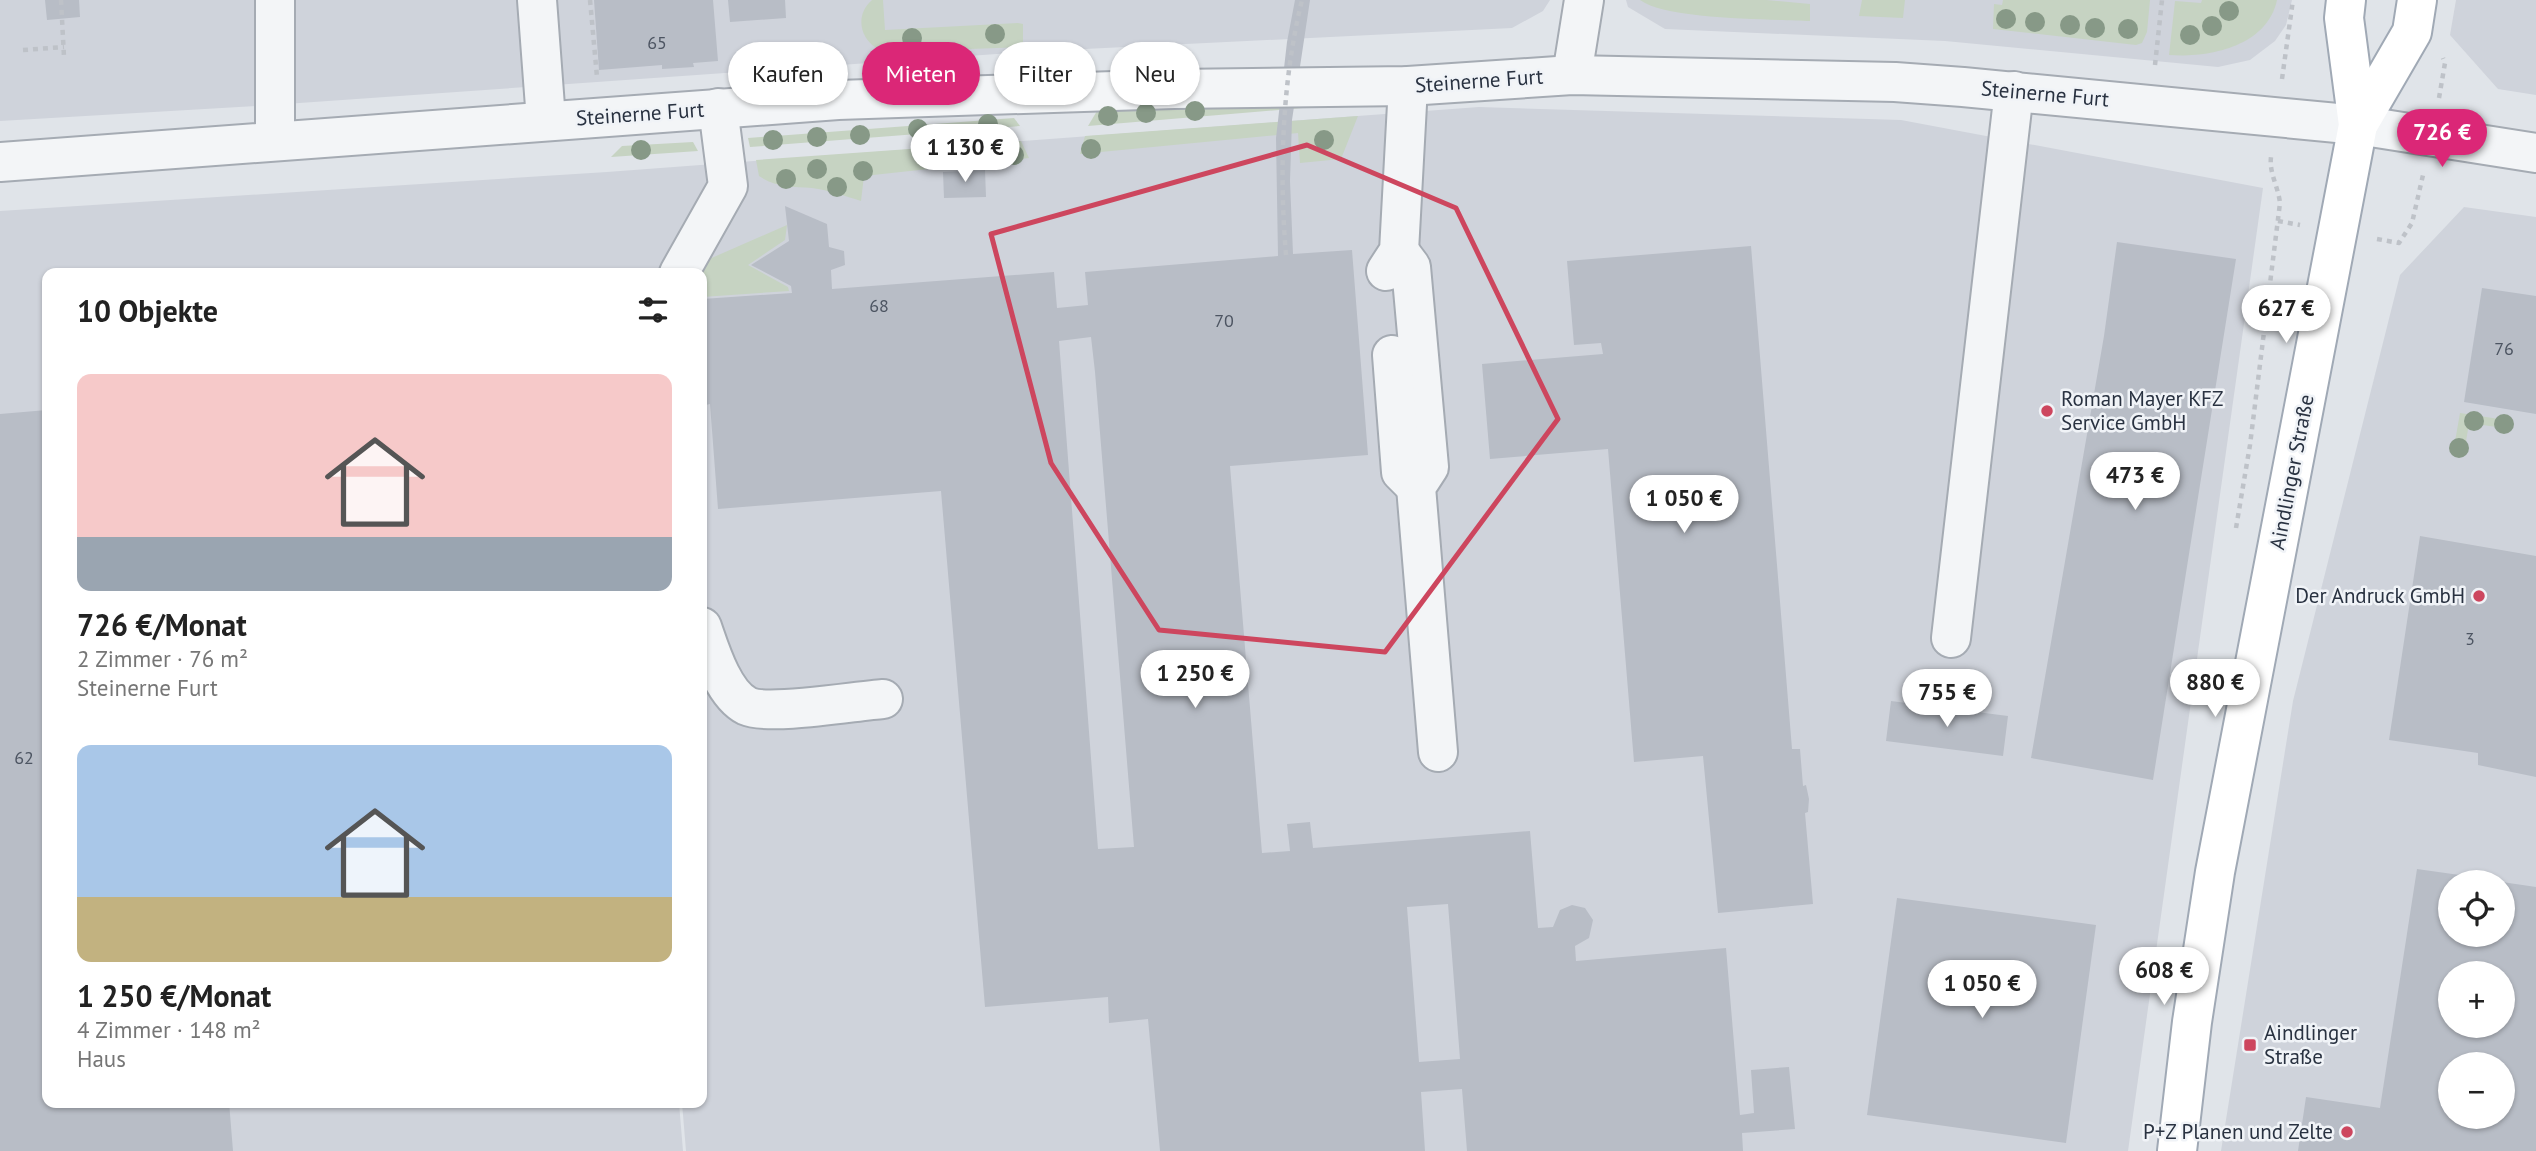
<!DOCTYPE html>
<html lang="de">
<meta charset="utf-8">
<style>
:root{--surface:#fff;--page:#f6f6f6;--text:#222;--muted:#767676;--accent:#db2777}
body{margin:0;font-family:"PT Sans",sans-serif;background:var(--page);color:var(--text);height:100vh;display:flex;flex-direction:column;font-size:26px;white-space:nowrap}
*{box-sizing:border-box;margin:0}
p{font-size:23px;color:var(--muted)}
.icon{flex:none;width:38px;height:38px;fill:none;stroke:currentColor;stroke-width:2;stroke-linecap:round;stroke-linejoin:round}
.map{position:relative;flex:1;overflow:hidden}
.side{position:absolute;left:42px;top:268px;width:665px;height:840px;display:flex;flex-direction:column;background:var(--surface);border-radius:14px;box-shadow:0 2px 5px #0004}
.side>*{flex:none}
.guide{position:absolute;left:728px;top:42px;width:665px;height:63px;display:flex;gap:14px}
.fabs{position:absolute;left:2438px;top:870px;display:grid;gap:14px}
.fabs a{display:grid;place-items:center;width:77px;height:77px;border-radius:50%;background:var(--surface);box-shadow:0 2px 5px #0004;font-size:35px}
.price{position:absolute;translate:-50% -60px;padding:0 16px;border-radius:24px;background:#fff;color:#222;font-size:23px;line-height:46px;filter:drop-shadow(0 2px 4px #0008)}
.price::after{content:'';position:absolute;left:50%;top:42px;width:21px;height:16px;margin-left:-10px;background:inherit;clip-path:polygon(0 0,100% 0,50% 100%)}
.price.selected{background:var(--accent);color:#fff}
ul{padding:0;list-style:none}
li{display:grid;align-content:center;gap:14px;height:371px;padding:0 35px}
li span{display:grid;place-items:center;height:217px;border-radius:14px;color:#555}
li>.icon{margin-inline-start:auto}
span .icon{width:126px;height:126px;fill:#fffc;stroke-width:1}
li b{font-size:30px}
h2{display:flex;justify-content:space-between;align-items:center;height:84px;padding:0 35px;font-size:30px}
.chip{padding:0 24px;border-radius:32px;background:var(--surface);box-shadow:0 2px 5px #0004;font-size:24px;line-height:63px}
.chip.selected{background:var(--accent);color:#fff}
.map>svg:first-child{display:block}
</style>
<div class="map">
<svg width="2536" height="1151" viewBox="0 0 2536 1151">
<rect width="100%" height="100%" fill="#e0e4e9"/>
<!-- built -->
<g fill="#cfd3db" fill-rule="evenodd">
<polygon points="0,0 1550,0 1543,11 1512,28 1024,52 271,105 0,121"/>
<polygon points="1626,0 2292,0 2286,25 2275,41 2250,60 2218,67 1945,41 1665,29 1628,7"/>
<polygon points="2456,0 2536,0 2536,95 2498,89 2450,35"/>
<polygon points="1479,107 1901,120 2263,188 2128,1151 686,1151 682,1103 702,1102 702,273 47,273 47,1102 679,1103 683,1151 0,1151 0,211 607,172"/>
<path d="M2464,207L2536,217V1151H2221L2293,701L2400,275ZM2450,882H2502V934H2450ZM2450,973H2502V1026H2450ZM2450,1064H2502V1116H2450Z"/>
</g>
<!-- green -->
<g fill="#c6d3c2">
<path d="M872,0H883L885,30L1018,23L1023,24V47L887,52C862,47 852,17 872,0Z"/>
<path d="M1640,0H1766L1810,4V21C1772,19 1667,20 1640,0Z"/>
<polygon points="1862,0 1905,0 1903,18 1859,16"/>
<polygon points="2003,0 2150,0 2147,32 2142,43 2136,45 1993,29 1994,4 2002,5"/>
<path d="M2202,0H2277C2267,47 2208,58 2169,55L2175,1L2201,3Z"/>
<polygon points="1348,95 1361,103 1088,126 1097,111"/>
<polygon points="1358,116 1341,159 1300,163 1298,133 1080,154 1085,136"/>
<polygon points="1014,118 1020,126 750,147 748,138"/>
<path d="M1021,141L1029,158L864,176L861,201C845,196 829,190 812,188C792,186 777,188 759,176L756,160Z"/>
<polygon points="693,142 698,151 611,157 622,146"/>
<polygon points="787,225 785,240 748,265 788,287 789,291 702,297 701,273 707,260"/>
<polygon points="2460,413 2512,421 2510,429 2469,423 2464,454 2453,453"/>
</g>
<!-- building -->
<g fill="#b8bdc6" fill-rule="evenodd">
<polygon points="45,0 79,0 80,17 47,20"/>
<polygon points="594,0 713,0 718,61 693,63 694,67 662,69 662,65 599,70"/>
<polygon points="728,0 785,0 786,18 730,22"/>
<path d="M1295,0H1310L1292,120L1290,181L1293,254L1352,250L1368,455L1230,466L1262,853L1290,851L1287,824L1310,822L1313,848L1530,831L1538,928L1553,927L1560,910L1572,905L1585,908L1593,920L1589,938L1575,946L1576,961L1726,948L1740,1115L1754,1113L1751,1070L1789,1067L1795,1129L1742,1133L1743,1151H1467L1462,1089L1421,1092L1425,1151H1160L1148,1019L1109,1023L1108,997L985,1007L941,491L718,509L710,404L706,405L702,351V299L792,293L791,286L751,265L789,241L785,206L827,224L829,247L844,251L845,265L831,270L832,289L1054,272L1057,308L1088,305L1085,272L1278,256L1276,138L1287,42ZM1091,337L1095,372L1134,847L1098,849L1059,341ZM1448,904L1460,1059L1419,1062L1407,907Z"/>
<polygon points="985,170 986,197 944,198 943,172"/>
<polygon points="2117,242 2236,259 2153,780 2031,758 2104,336"/>
<polygon points="1751,246 1792,749 1800,749 1803,786 1806,785 1809,799 1808,812 1805,813 1813,904 1718,913 1703,756 1634,762 1608,449 1490,459 1482,364 1603,354 1601,343 1574,345 1567,261"/>
<polygon points="2482,288 2536,296 2536,414 2464,402"/>
<polygon points="47,410 47,1102 229,1102 233,1151 0,1151 0,414"/>
<polygon points="2420,536 2536,556 2536,777 2478,765 2478,753 2389,740"/>
<polygon points="1891,701 2008,716 2003,756 1886,741"/>
<path d="M2417,869L2495,880L2450,882V934H2502V882L2536,887V1151H2298L2306,1097L2380,1108ZM2450,973H2502V1026H2450ZM2450,1064H2502V1116H2450Z"/>
<polygon points="1897,898 2096,925 2066,1143 1867,1115"/>
</g>
<g fill="none" stroke-linecap="round" stroke-linejoin="round">
<!-- minor casing -->
<g stroke="#a5abb3" stroke-width="42">
<g id="minor">
<polyline points="537,0 546,120"/>
<polyline points="1572,75 1584,0"/>
<polyline points="275,141 275,0"/>
<polyline points="0,162 838,100 1174,89 1408,86 1572,75 1895,82 1963,87 2358,125 2536,153"/>
<polyline points="1399,251 1411,267 1429,467 1416,487 1438,752"/>
<polyline points="1386,271 1399,251 1408,86"/>
<polyline points="679,273 728,186 718,108"/>
<polyline points="1392,355 1401,472 1416,487"/>
<path d="M702,627C710,650 723,694 747,706C769,716 855,701 883,699"/>
<polyline points="1951,638 2014,91"/>
</g>
</g>
<!-- major casing -->
<g stroke="#a0a9b5" stroke-width="42">
<g id="major">
<polyline points="2358,125 2412,32 2417,0"/>
<polyline points="2177,1151 2192,1022 2215,872 2358,125 2344,18 2346,0"/>
</g>
</g>
<!-- path -->
<g stroke="#bec2c8" stroke-width="4.5" stroke-dasharray="5 5" stroke-linecap="butt">
<polyline points="61,0 64,57"/>
<polyline points="590,0 597,77"/>
<polyline points="23,50 64,47"/>
<polyline points="2155,65 2162,0"/>
<polyline points="2282,79 2293,0"/>
<polyline points="2439,98 2445,63 2443,58"/>
<polyline points="2278,221 2300,225"/>
<polyline points="2377,239 2399,243 2412,223 2423,175"/>
<path d="M2236,528L2250,445L2280,203C2278,186 2269,173 2271,157"/>
</g>
<!-- minor -->
<use href="#minor" stroke="#f3f5f7" stroke-width="38"/>
<!-- major -->
<use href="#major" stroke="#fff" stroke-width="38"/>
<!-- path-bridge -->
<path stroke="#bec2c8" stroke-width="4.5" stroke-dasharray="5 5" stroke-linecap="butt" d="M1286,255C1279,172 1282,81 1302,0"/>
</g>
<!-- trees -->
<g fill="#879987">
<circle cx="2229" cy="11" r="10"/>
<circle cx="2006" cy="19" r="10"/>
<circle cx="2035" cy="22" r="10"/>
<circle cx="2070" cy="25" r="10"/>
<circle cx="2212" cy="26" r="10"/>
<circle cx="2095" cy="28" r="10"/>
<circle cx="2128" cy="29" r="10"/>
<circle cx="995" cy="34" r="10"/>
<circle cx="2190" cy="35" r="10"/>
<circle cx="912" cy="38" r="10"/>
<circle cx="1195" cy="111" r="10"/>
<circle cx="1146" cy="113" r="10"/>
<circle cx="1108" cy="116" r="10"/>
<circle cx="988" cy="124" r="10"/>
<circle cx="918" cy="129" r="10"/>
<circle cx="860" cy="135" r="10"/>
<circle cx="817" cy="137" r="10"/>
<circle cx="773" cy="140" r="10"/>
<circle cx="1324" cy="140" r="10"/>
<circle cx="1091" cy="149" r="10"/>
<circle cx="641" cy="150" r="10"/>
<circle cx="1014" cy="155" r="10"/>
<circle cx="817" cy="169" r="10"/>
<circle cx="863" cy="171" r="10"/>
<circle cx="786" cy="179" r="10"/>
<circle cx="837" cy="187" r="10"/>
<circle cx="2474" cy="421" r="10"/>
<circle cx="2504" cy="424" r="10"/>
<circle cx="2459" cy="448" r="10"/>
</g>
<!-- marked area -->
<path fill="none" stroke="#cd465e" stroke-width="5" stroke-linejoin="round" d="M1307,145L1456,208L1558,419L1385,652L1159,630L1051,463L991,234Z"/>
<!-- markers -->
<g fill="#cd465e" stroke="#f0f3f7" stroke-width="2.5">
<circle cx="2047" cy="411" r="7"/>
<circle cx="2479" cy="596" r="7"/>
<rect x="2243" y="1038" width="14" height="14" rx="3.5"/>
<circle cx="2347" cy="1132" r="7"/>
</g>
<g text-anchor="middle" stroke-width="5" stroke-linejoin="round" paint-order="stroke">
<!-- number labels -->
<g font-size="18" fill="#4d5562">
<text x="657" y="49">65</text>
<text x="879" y="312">68</text>
<text x="1224" y="327">70</text>
<text x="2504" y="355">76</text>
<text x="2470" y="645">3</text>
<text x="24" y="764">62</text>
</g>
<!-- street labels -->
<g font-size="21" fill="#293241" stroke="#f0f3f7">
<text transform="translate(1479 81) rotate(-4)" y="7">Steinerne Furt</text>
<text transform="translate(2045 94) rotate(5)" y="7">Steinerne Furt</text>
<text transform="translate(640 114) rotate(-4)" y="7">Steinerne Furt</text>
<text transform="translate(2292 472) rotate(-79)" y="7">Aindlinger Straße</text>
</g>
<!-- poi labels -->
<g font-size="21" fill="#293241" stroke="#f0f3f7" text-anchor="start">
<text x="2061" y="406">Roman Mayer KFZ<tspan x="2061" dy="24">Service GmbH</tspan></text>
<text x="2465" y="603" text-anchor="end">Der Andruck GmbH</text>
<text x="2264" y="1040">Aindlinger<tspan x="2264" dy="24">Straße</tspan></text>
<text x="2333" y="1139" text-anchor="end">P+Z Planen und Zelte</text>
</g>
</g>
</svg>
<div class="fabs">
<a><svg class="icon" aria-label="locate" viewBox="0 0 24 24"><circle cx="12" cy="12" r="6"/><path d="M12 2v4M12 18v4M2 12h4M18 12h4"/></svg></a>
<a>+</a>
<a>−</a>
</div>
<b class="price selected" style="left:2442px;top:169px">726 €</b>
<b class="price" style="left:965px;top:184px">1 130 €</b>
<b class="price" style="left:2286px;top:345px">627 €</b>
<b class="price" style="left:2135px;top:512px">473 €</b>
<b class="price" style="left:1684px;top:535px">1 050 €</b>
<b class="price" style="left:1195px;top:710px">1 250 €</b>
<b class="price" style="left:2215px;top:719px">880 €</b>
<b class="price" style="left:1947px;top:729px">755 €</b>
<b class="price" style="left:2164px;top:1007px">608 €</b>
<b class="price" style="left:1982px;top:1020px">1 050 €</b>
<div class="guide">
<a class="chip">Kaufen</a>
<a class="chip selected">Mieten</a>
<a class="chip">Filter</a>
<a class="chip">Neu</a>
</div>
<section class="side">
<h2>10 Objekte<svg class="icon" aria-label="filters" viewBox="0 0 24 24"><path d="M4 7h16M4 17h16"/><circle cx="9" cy="7" r="2"/><circle cx="15" cy="17" r="2"/></svg></h2>
<ul>
<li><span style="background:linear-gradient(#f6c9c9 75%,#9aa5b1 0)"><svg class="icon" aria-label="home" viewBox="0 0 24 24"><path d="M3 11l9-7 9 7M6 9v11h12V9"/></svg></span><div><b>726 €/Monat</b><p>2 Zimmer · 76 m²</p><p>Steinerne Furt</p></div></li>
<li><span style="background:linear-gradient(#a9c7e8 70%,#c2b280 0)"><svg class="icon" aria-label="home" viewBox="0 0 24 24"><path d="M3 11l9-7 9 7M6 9v11h12V9"/></svg></span><div><b>1 250 €/Monat</b><p>4 Zimmer · 148 m²</p><p>Haus</p></div></li>
</ul>
</section>
</div>
